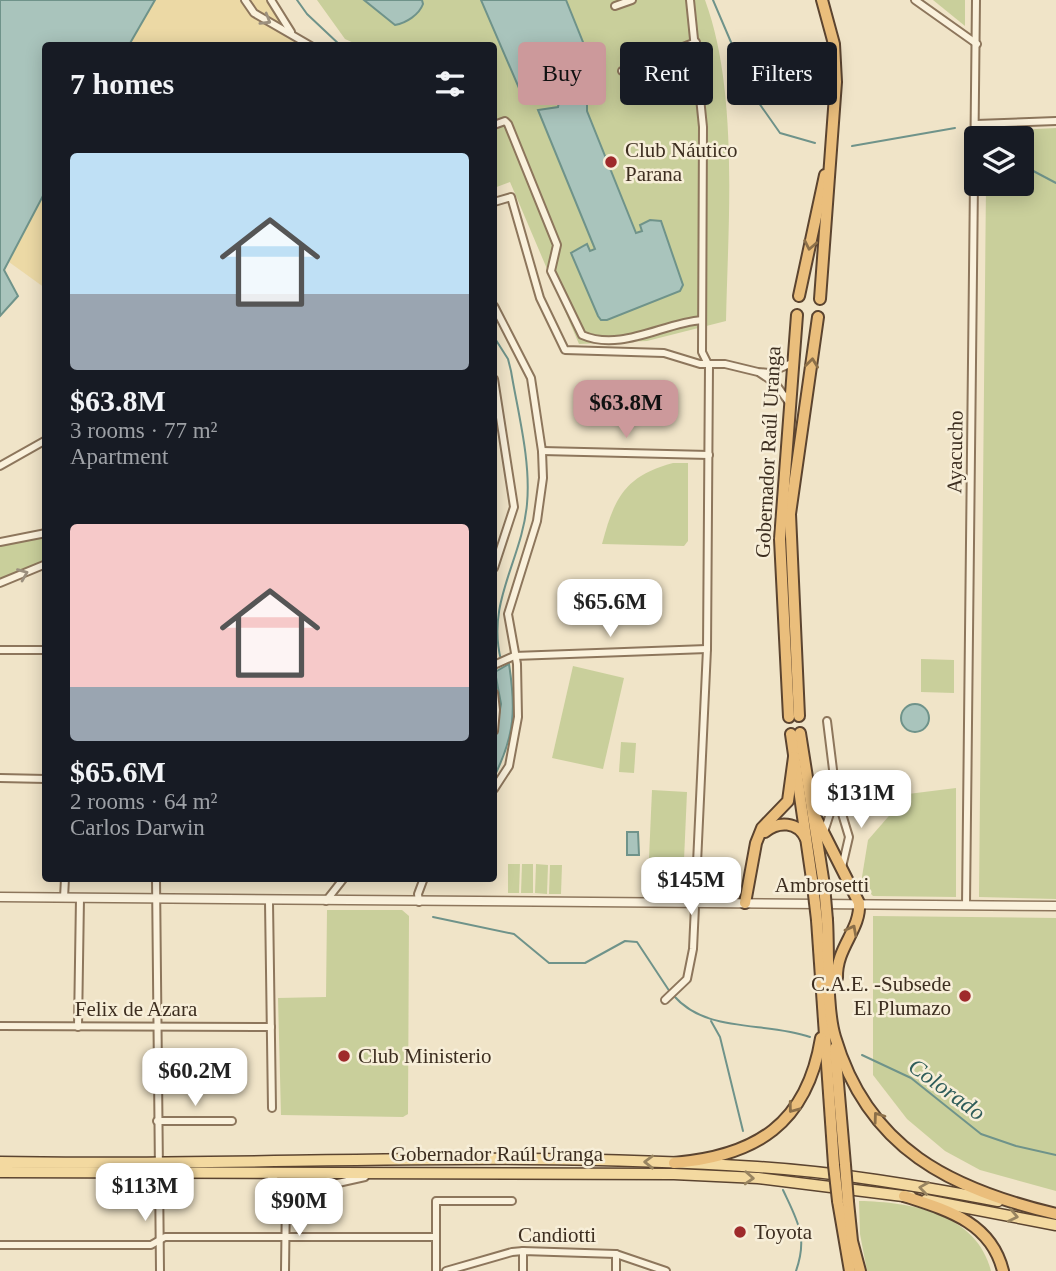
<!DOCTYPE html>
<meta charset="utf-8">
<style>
:root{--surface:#171b24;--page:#20242c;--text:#f1f3f6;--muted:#9ea1a6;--accent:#cc999b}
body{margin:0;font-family:"Times New Roman",serif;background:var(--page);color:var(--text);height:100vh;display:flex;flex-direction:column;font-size:26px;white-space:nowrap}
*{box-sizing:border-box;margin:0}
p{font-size:23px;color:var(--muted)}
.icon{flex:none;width:38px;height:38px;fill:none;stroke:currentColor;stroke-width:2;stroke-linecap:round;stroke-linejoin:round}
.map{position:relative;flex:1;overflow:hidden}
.panel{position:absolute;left:42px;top:42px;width:455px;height:840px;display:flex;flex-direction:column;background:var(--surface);border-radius:7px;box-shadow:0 4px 18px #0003}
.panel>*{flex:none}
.guide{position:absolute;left:518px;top:42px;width:432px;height:63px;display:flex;gap:14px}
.tools{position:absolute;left:964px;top:126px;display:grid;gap:14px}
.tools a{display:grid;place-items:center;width:70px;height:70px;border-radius:7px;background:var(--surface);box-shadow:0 4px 18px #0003;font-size:35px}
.price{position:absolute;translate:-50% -60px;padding:0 16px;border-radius:14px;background:#fff;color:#222;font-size:23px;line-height:46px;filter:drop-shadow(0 2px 4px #0008)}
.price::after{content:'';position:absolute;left:50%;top:42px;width:21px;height:16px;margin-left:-10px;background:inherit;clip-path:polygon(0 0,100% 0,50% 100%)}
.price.active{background:var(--accent);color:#111}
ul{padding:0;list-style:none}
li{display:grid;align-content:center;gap:14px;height:371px;padding:0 28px}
li span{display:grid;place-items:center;height:217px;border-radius:7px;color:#555}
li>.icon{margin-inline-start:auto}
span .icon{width:126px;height:126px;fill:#fffc;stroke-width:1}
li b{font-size:30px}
h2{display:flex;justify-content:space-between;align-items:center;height:84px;padding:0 28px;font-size:30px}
.chip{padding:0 24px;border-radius:7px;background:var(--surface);box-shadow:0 4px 18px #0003;font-size:24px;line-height:63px}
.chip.active{background:var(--accent);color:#111}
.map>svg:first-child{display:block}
</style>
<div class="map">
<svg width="1056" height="1271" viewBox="0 0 1056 1271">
<rect width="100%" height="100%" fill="#f0e4c8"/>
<!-- green -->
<g fill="#c9cf9b">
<path d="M317,0H705C739,92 728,223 726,321L647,341L579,344L510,182L494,188V46L358,45L345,39Z"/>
<polygon points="933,0 965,0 965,26"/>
<polygon points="1056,128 1056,899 979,897 986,184 1022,184 1022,138 993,138 997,131"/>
<path d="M673,463H688V541L684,546L602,544C614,499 624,476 673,463Z"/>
<polygon points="45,533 45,564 0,583 0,542"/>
<polygon points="921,659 954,660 954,693 921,692"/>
<polygon points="573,666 624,678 603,769 552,758"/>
<polygon points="621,742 636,743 634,773 619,772"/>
<polygon points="956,788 956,897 873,896 861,883 868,840 908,794"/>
<polygon points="652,790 687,792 684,860 649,858"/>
<polygon points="508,864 520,864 519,893 508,893"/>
<polygon points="522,864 533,864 533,893 521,893"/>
<polygon points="536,864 548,865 547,894 535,893"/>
<polygon points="550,865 562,865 561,894 549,894"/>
<polygon points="327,910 402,910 409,916 408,1114 403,1117 281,1115 278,998 326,997"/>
<polygon points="873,916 1056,918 1056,1191 980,1170 945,1151 907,1119 873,1075"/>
<path d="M859,1201C911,1202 976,1213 991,1271H867L860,1234Z"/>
</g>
<!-- sand -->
<g fill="#ecd9a5">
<polygon points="155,0 268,0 306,45 129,46"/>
<polygon points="45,192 45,288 9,262"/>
</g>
<!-- water -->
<g fill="#a9c4bc" stroke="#6f938a" stroke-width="2">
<polygon points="0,0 155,0 129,45 46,46 45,192 4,270 18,296 0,316"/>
<path d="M364,0H422L423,4C419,15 406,23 395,25Z"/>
<polygon points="481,0 566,0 593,67 578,78 578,94 587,99 587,111 636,233 642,231 640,225 650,220 661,221 683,285 680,291 607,320 601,320 598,316 571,253 587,244 590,251 595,249 538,110 558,107 560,96 550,89 522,95"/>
<path d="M509,664C516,709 515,735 494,777V741L501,704L495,672Z"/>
<circle cx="915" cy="718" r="14"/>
<polygon points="638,832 639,855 627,855 627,832"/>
</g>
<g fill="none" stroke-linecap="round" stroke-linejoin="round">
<!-- stream -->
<g stroke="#6f938a" stroke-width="2">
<polyline points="297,0 307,14 341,46"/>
<polyline points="713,0 754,96 780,133 815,143"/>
<polyline points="852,146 955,128"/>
<polyline points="1022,165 1056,183"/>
<path d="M494,337L508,359L511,371C518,413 531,461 527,504C522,560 486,602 501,660"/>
<polyline points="433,917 514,934 549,963 585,963 625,941 637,942 670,992"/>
<path d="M674,996C707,1034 766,1021 810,1037"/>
<polyline points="711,1021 720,1037 743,1131"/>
<polyline points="862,1055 911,1078 981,1134 1016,1146 1056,1155"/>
<path d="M783,1190C798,1222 808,1237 796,1271"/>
</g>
<!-- minor casing -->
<g stroke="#8d765c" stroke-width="10">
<g id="minor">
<polyline points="245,0 254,13 311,46"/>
<polyline points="271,0 291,32"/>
<polyline points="915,0 977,44"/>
<polyline points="615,6 632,0"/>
<polyline points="622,71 696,42"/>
<polyline points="976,124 1056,121"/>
<path d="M494,125L505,121L508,124L557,245L551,271L582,335C621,352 663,323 702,320"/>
<polyline points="494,202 511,197 540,298 565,350 664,353 700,364 725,364 758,372 769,373 792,363"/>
<polyline points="494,306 531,378 542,451 543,478 537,521 508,614 517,664 518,717 509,766 494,789"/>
<polyline points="760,373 775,383 790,404"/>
<polyline points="494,379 514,507 494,568"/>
<polyline points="542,451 709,455"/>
<polyline points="0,466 46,440"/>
<polyline points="0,542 46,533"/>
<polyline points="0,583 46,564"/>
<polyline points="0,650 46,650"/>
<polyline points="494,665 514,656 707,649"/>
<polyline points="494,693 496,710 494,731"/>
<polyline points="827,721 836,794 849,837 842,867"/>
<polyline points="0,778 46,779"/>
<polyline points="824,832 836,795"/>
<polyline points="156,878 160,1271"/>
<polyline points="64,898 65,878"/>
<polyline points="326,901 344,878"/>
<polyline points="269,902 272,1108"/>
<polyline points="419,902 418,894 424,878"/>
<polyline points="966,905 976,0"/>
<polyline points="665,1000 687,979 693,949 707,649 709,366 702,352 703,127 690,0"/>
<polyline points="0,1026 271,1027"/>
<polyline points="78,1027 80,898"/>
<polyline points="157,1121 232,1121"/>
<polyline points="268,1174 282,1185 286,1194 285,1271"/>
<polyline points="288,1203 320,1187 365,1177"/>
<polyline points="0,1245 151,1245 165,1237 436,1237"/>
<polyline points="436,1271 436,1201 512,1201"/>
<polyline points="446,1271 512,1252 523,1251 616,1254 666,1271"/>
<polyline points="523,1271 523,1251"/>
<polyline points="616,1271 616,1254"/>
</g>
</g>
<!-- tertiary casing -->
<g stroke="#8d765c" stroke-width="11">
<polyline id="tertiary" points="0,897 1056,906"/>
</g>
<!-- primary casing -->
<g stroke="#5b4430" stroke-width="13">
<g id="primary">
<path d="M0,1162C252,1167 505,1149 757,1167C837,1172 919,1186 998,1201"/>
<polyline points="0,1172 674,1174 758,1178 911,1197"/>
<polyline points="926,1200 1056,1225"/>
</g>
</g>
<!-- trunk casing -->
<g stroke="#5b4430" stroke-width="14">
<g id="trunk">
<polyline points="799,296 825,175"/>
<polyline points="820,299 836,82 834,44 822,0"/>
<polyline points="799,716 790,514 818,317"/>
<polyline points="789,717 780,539 797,315"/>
<polyline points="800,733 824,885"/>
<polyline points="791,734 813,886"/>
<path d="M814,814L859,903C861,930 836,947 837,978"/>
<path d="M765,832C778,821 798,821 806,839"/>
<polyline points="745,903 756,843 762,828 788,801 794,757"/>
<polyline points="817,920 834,1165"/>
<path d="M827,920C829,952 826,1007 835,1037C868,1149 951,1189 1056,1214"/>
<polyline points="835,1048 845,1165"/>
<path d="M674,1163C756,1156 807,1124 821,1038"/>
<path d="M904,1196C947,1210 991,1222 1003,1271"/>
<polyline points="838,1201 850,1271"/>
<polyline points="848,1202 852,1241 860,1271"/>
</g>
</g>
<!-- minor -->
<use href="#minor" stroke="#faf1dc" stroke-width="6"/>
<!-- tertiary -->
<use href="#tertiary" stroke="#faf1dc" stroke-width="8"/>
<!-- primary -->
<use href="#primary" stroke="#f3d9a0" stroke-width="10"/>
<!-- trunk -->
<use href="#trunk" stroke="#eabe7c" stroke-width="10"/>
<!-- trunk-bridge casing -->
<g stroke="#5b4430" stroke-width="14" stroke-linecap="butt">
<g id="trunk-bridge">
<polyline points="824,885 827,920"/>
<polyline points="813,886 817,920"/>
<polyline points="834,1165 838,1201"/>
<polyline points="845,1165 848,1202"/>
</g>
</g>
<!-- trunk-bridge -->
<use href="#trunk-bridge" stroke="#eabe7c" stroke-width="10"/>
</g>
<!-- one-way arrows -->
<defs><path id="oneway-chevron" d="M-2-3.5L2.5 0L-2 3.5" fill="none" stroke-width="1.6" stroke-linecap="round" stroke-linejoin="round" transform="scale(1.75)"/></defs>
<g stroke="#9c907e">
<use href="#oneway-chevron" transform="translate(266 20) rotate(31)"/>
<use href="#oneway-chevron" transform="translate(23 574) rotate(-22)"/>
</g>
<g stroke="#8b6f49">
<use href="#oneway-chevron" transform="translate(810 245) rotate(101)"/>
<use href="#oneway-chevron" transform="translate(812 363) rotate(-83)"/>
<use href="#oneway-chevron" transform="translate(852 930) rotate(-62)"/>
<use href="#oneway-chevron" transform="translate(793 1108) rotate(127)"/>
<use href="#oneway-chevron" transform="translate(878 1117) rotate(-126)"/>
</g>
<g stroke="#988460">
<use href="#oneway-chevron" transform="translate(649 1162) rotate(-179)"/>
<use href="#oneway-chevron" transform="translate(749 1178) rotate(3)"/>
<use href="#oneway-chevron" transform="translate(924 1188) rotate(-172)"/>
<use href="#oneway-chevron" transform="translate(1013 1216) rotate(12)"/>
</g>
<!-- markers -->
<g fill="#9e2a2b" stroke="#f7eed8" stroke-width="2.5">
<circle cx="611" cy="162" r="7"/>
<circle cx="965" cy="996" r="7"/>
<circle cx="344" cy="1056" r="7"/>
<circle cx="740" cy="1232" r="7"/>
</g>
<g text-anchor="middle" stroke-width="5" stroke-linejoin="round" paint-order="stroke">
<!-- poi labels -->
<g font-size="21" fill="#3d2e20" stroke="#f7eed8" text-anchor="start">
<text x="625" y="157">Club Náutico<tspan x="625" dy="24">Parana</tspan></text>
<text x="951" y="991" text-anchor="end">C.A.E. -Subsede<tspan x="951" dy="24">El Plumazo</tspan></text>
<text x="358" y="1063">Club Ministerio</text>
<text x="754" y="1239">Toyota</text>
</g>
<!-- street labels -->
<g font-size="21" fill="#3d2e20" stroke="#f7eed8">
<text transform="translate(768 452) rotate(-87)" y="7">Gobernador Raúl Uranga</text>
<text transform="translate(955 452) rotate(-89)" y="7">Ayacucho</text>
<text x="822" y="892">Ambrosetti</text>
<text x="136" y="1016">Felix de Azara</text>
<text x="497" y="1161">Gobernador Raúl Uranga</text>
<text x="557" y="1242">Candiotti</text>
</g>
<!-- water labels -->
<g font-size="23" font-style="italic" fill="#2f5d5a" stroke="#f7eed8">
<text transform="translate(947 1089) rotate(36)" y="8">Colorado</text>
</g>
</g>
</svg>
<div class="tools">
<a><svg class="icon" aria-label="layers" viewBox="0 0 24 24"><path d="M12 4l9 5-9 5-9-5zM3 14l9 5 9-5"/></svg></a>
</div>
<b class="price active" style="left:626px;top:440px">$63.8M</b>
<b class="price" style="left:610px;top:639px">$65.6M</b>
<b class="price" style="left:861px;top:830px">$131M</b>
<b class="price" style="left:691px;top:917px">$145M</b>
<b class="price" style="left:195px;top:1108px">$60.2M</b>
<b class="price" style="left:145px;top:1223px">$113M</b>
<b class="price" style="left:299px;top:1238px">$90M</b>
<div class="guide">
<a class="chip active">Buy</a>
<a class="chip">Rent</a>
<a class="chip">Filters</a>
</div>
<section class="panel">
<h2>7 homes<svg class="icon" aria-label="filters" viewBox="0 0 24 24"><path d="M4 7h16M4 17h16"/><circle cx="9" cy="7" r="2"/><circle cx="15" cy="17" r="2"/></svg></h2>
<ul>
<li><span style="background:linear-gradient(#bfe0f5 65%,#9aa5b1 0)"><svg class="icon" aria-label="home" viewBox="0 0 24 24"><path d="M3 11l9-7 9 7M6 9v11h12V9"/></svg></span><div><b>$63.8M</b><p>3 rooms · 77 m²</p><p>Apartment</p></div></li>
<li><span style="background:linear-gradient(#f6c9c9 75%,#9aa5b1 0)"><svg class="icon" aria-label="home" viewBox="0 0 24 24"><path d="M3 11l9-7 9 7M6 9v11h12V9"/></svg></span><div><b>$65.6M</b><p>2 rooms · 64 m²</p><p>Carlos Darwin</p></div></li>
</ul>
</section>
</div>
